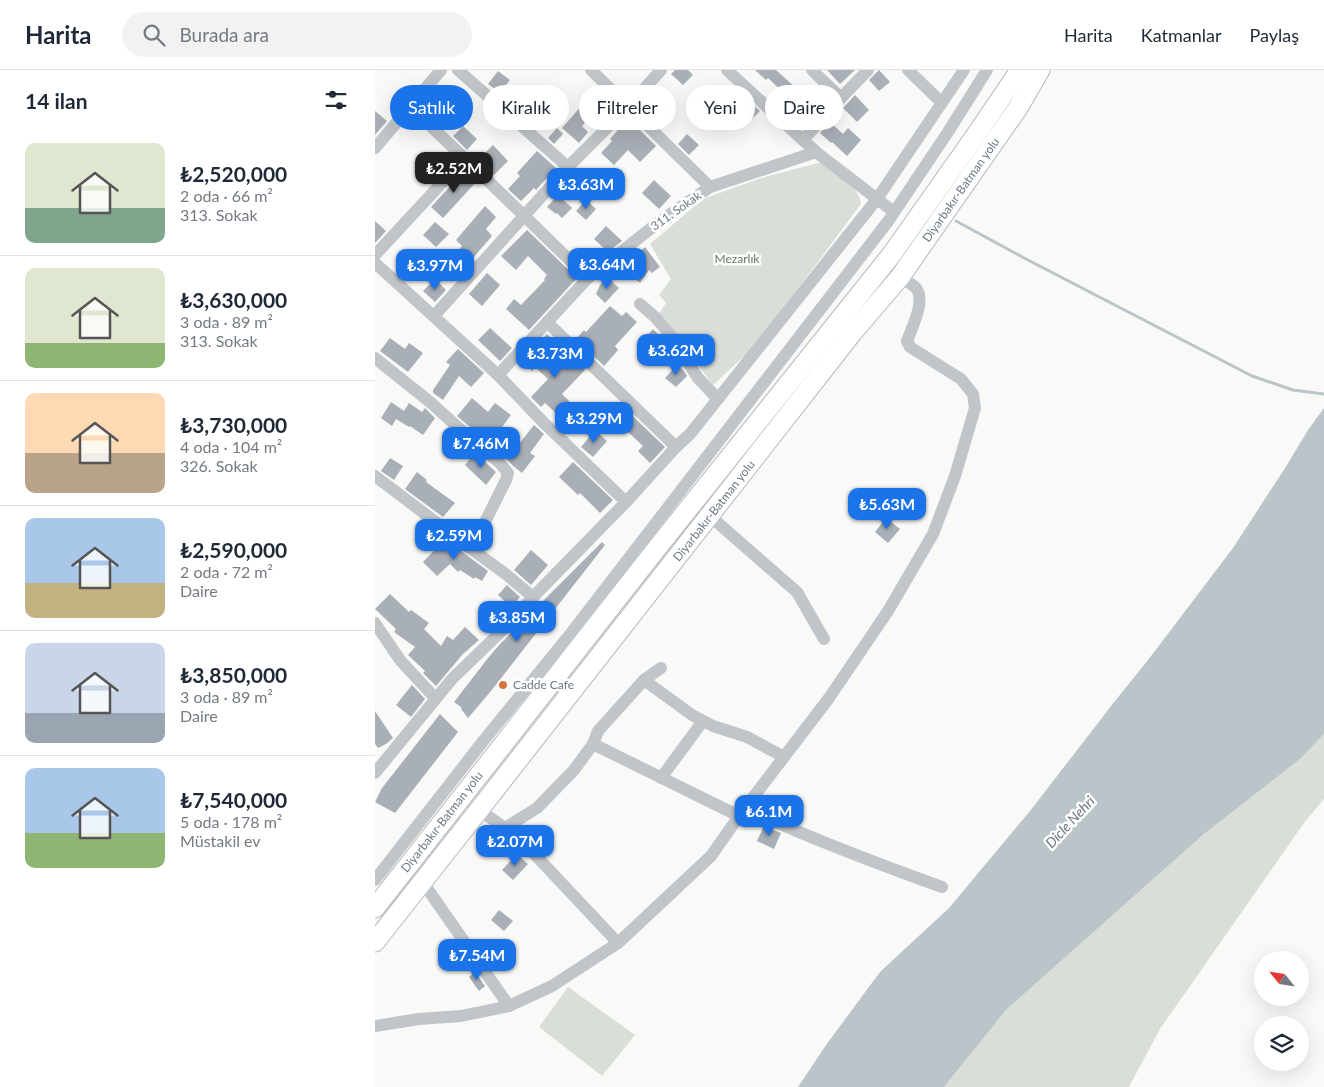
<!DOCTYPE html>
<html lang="tr">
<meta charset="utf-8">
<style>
:root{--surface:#fff;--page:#f2f2f3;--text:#1f2937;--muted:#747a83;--line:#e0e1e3;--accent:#1a73e8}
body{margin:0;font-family:Lato,sans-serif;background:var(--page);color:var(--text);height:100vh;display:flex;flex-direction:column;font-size:19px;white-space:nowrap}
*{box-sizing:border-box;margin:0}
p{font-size:16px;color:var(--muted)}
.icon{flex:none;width:28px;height:28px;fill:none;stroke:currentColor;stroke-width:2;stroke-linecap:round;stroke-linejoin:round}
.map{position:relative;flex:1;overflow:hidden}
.side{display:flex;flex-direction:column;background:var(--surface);width:375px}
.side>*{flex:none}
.guide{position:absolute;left:15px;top:15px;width:475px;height:45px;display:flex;gap:10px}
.needle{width:32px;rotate:300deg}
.controls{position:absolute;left:879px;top:881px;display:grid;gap:10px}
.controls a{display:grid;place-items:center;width:55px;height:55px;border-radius:50%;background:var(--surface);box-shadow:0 5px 20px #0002;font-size:25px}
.price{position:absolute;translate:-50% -42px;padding:0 11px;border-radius:10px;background:var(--accent);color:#fff;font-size:16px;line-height:32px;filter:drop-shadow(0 1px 2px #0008)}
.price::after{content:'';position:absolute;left:50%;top:30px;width:15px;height:11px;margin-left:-8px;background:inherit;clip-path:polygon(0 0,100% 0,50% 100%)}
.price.selected{background:#222;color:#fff}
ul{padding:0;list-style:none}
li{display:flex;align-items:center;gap:15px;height:125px;padding:0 25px}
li+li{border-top:1px solid var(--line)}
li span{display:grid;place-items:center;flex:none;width:140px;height:100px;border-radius:10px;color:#555}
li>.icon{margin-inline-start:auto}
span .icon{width:60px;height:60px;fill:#fffc;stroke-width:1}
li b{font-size:21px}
h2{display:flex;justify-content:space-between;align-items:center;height:60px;padding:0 25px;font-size:21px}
.pill{padding:0 18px;border-radius:22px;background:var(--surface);box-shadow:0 5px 20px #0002;font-size:18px;line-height:45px}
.pill.selected{background:var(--accent);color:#fff}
header{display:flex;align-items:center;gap:30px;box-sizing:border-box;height:70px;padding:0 25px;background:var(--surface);border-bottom:1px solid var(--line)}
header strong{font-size:24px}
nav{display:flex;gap:28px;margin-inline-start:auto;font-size:18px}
.search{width:350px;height:45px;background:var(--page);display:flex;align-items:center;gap:12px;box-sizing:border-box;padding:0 18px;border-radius:28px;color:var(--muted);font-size:19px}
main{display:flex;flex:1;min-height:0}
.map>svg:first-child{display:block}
</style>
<header>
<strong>Harita</strong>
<div class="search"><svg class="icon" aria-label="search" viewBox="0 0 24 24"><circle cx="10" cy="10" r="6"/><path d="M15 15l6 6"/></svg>Burada ara</div>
<nav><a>Harita</a><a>Katmanlar</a><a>Paylaş</a></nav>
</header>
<main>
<section class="side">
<h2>14 ilan<svg class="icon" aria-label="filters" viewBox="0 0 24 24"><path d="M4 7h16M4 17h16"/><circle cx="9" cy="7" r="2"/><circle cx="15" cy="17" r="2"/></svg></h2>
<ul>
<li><span style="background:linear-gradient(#dfe7d0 65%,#7fa58c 0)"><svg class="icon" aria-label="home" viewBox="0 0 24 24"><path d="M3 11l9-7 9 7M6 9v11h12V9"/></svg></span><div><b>₺2,520,000</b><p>2 oda · 66 m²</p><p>313. Sokak</p></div></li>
<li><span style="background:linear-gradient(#dfe7d0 75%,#8fb573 0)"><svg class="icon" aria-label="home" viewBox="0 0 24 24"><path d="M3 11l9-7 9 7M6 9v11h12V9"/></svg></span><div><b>₺3,630,000</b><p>3 oda · 89 m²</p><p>313. Sokak</p></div></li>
<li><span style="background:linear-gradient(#ffd9b3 60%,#b9a48a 0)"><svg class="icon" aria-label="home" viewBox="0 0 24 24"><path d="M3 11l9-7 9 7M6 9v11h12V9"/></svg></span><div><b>₺3,730,000</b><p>4 oda · 104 m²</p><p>326. Sokak</p></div></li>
<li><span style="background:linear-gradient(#a9c7e8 65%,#c2b280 0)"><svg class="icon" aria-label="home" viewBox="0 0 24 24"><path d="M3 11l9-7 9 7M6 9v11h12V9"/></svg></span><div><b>₺2,590,000</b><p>2 oda · 72 m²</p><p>Daire</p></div></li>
<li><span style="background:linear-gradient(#c9d6e8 70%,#9aa5b1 0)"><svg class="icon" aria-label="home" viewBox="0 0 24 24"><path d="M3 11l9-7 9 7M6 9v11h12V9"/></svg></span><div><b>₺3,850,000</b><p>3 oda · 89 m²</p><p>Daire</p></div></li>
<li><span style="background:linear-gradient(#a9c7e8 65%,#8fb573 0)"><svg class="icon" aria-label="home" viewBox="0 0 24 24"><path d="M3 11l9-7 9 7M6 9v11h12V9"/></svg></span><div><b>₺7,540,000</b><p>5 oda · 178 m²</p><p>Müstakil ev</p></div></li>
</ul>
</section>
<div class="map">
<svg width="949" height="1017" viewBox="0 0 949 1017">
<rect width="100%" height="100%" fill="#f9faf8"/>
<!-- green -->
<g fill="#d9ded7">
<path d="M447,92C460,102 485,117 486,134L381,275L338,315L284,244L291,233L284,225L296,209L275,174L328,129L386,108Z"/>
<polygon points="949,664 949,729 929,753 785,959 754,1017 569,1017 631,940 722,859 829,764 925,689"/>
<polygon points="193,917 260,965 227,1006 164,957"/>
</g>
<!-- water -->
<polygon fill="#bbc4c9" points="949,338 949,664 925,689 829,764 722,859 631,940 569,1017 423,1017 451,975 505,902 574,838 655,741 740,631 773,590 858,478 910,398 933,360"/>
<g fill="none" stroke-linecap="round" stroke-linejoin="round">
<!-- stream -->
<polyline stroke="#bbc4c9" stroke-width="3" points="581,151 651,189 877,306 918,320 949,324"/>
</g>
<!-- building -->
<g fill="#a9afb6">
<polygon points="300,0 313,0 318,5 308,15 296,4"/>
<polygon points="380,0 401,0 432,28 420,40 410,30 413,27 393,8 391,10"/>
<polygon points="452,0 480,0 465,14"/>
<polygon points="504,0 515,12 504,21 494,10"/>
<polygon points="123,1 135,10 125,23 113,14"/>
<polygon points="154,22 167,35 153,51 139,38"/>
<polygon points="364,22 385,41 374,52 353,32"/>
<polygon points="480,25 494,40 482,52 468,38"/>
<polygon points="208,34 218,44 207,56 213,62 204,73 187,58"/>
<polygon points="0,41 12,51 0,65"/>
<polygon points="253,48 281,76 265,92 253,80 239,95 226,83 237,71 235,69"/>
<polygon points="455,52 468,64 473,58 486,70 472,86 457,72 456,73 445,63"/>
<polygon points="88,56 102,69 92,80 78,66"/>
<polygon points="182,58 188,64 179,74 173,68"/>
<polygon points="312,64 324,75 314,85 303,74"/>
<polygon points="118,75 133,91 119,105 103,90"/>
<polygon points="162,81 181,98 161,120 159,118 146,131 133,119 145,106 142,103"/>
<polygon points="90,100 102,111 68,148 56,137"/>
<polygon points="279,110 296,126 284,139 267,123"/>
<polygon points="183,125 197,138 187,148 182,143 181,144 172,137"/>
<polygon points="211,130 221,139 211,150 201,141"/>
<polygon points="110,136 121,147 111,159 117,166 98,188 95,185 79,203 70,194 87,176 81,170"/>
<polygon points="0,151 11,161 0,173"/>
<polygon points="60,152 74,164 61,177 48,165"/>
<polygon points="231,156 247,171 233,182 219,169"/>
<polygon points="152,160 202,208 154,260 131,239 139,229 146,235 170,210 169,209 172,205 153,186 141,200 126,186"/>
<polygon points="270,177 285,197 277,203 274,200 265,213 245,198 255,186 257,188"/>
<polygon points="112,203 125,215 107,236 94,224"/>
<polygon points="233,208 244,218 230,233 221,224 225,215"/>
<polygon points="60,209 71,220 60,232 48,221"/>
<polygon points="235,236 247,246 251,242 262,252 240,276 243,280 229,296 201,269 209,260 211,262"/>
<polygon points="115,258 137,278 125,291 103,270"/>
<polygon points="278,259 289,270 279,282 267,271"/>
<polygon points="172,264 196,288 197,287 210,300 187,324 196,333 194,336 206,347 192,363 180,352 185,347 170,333 166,337 156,327 173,309 160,297 157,301 147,291"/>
<polygon points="15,268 30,279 34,273 48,283 33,302 5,281"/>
<polygon points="83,279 109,303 96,317 84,306 68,330 58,323 58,320 75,295 71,292"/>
<polygon points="302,295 309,301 312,306 301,317 290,308"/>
<polygon points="97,328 113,342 120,333 136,345 122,364 140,379 159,355 169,364 155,383 160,386 147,403 137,395 129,386 82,346"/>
<polygon points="16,332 29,341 34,333 47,342 50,338 60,348 48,365 35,356 34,357 21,349 17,356 6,348"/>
<polygon points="245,334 290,377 275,393 263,381 268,376 252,361 250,362 233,347"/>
<polygon points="220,360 232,371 218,387 206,377"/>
<polygon points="100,383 121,402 111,415 90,395"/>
<polygon points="15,388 28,396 19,410 6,401"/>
<polygon points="198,392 238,430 225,443 205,423 203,425 184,407"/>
<polygon points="42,402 52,410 51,412 80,433 68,447 30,419"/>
<polygon points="511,448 525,459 513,473 500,462"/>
<polygon points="70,469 113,501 107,511 100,507 99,509 85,500 83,502 75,494 62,506 48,492"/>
<polygon points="227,472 230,475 116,621 93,648 86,639 87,638 79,632 113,588 125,574"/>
<polygon points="156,480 173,495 156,515 139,500"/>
<polygon points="132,515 145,527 136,537 123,525"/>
<polygon points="15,524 34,542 36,540 54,553 49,559 66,576 72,566 78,570 90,557 104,570 88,584 61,616 48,603 50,601 33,585 40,577 19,562 21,559 0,539"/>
<polygon points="37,615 50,629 36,647 21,635"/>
<polygon points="0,641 18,668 11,674 3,678 0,674"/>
<polygon points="65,644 83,662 20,743 0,732 7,718"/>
<polygon points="389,756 406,763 399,779 382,771"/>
<polygon points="142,784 153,794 138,810 127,800"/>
<polygon points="124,840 138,851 129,861 116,850"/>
<polygon points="100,902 110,916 104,921 94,907"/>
</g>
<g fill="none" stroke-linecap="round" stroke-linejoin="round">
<!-- highway casing -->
<g stroke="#b5b8bc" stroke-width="21">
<g id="highway">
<polyline points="0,838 282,478 517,184 601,65 645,0"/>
<polyline points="0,872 104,740 478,262 525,207 643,38 665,0"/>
</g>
</g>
<!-- minor -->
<g stroke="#c1c5c9" stroke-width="12">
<polyline points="83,0 193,97"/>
<polyline points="216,0 335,117"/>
<polyline points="352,0 441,82 519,142"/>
<polyline points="437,0 466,28"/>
<polyline points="533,0 567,33"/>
<path d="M35,37C96,93 154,151 213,208"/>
<polyline points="428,70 466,28 493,0"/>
<polyline points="0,78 66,0"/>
<polyline points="0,185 90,88"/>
<polyline points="0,193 123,305 168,352 251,432"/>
<polyline points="265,234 280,247 296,266 323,308 343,329"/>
<polyline points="59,246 193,97 253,37 286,0"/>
<polyline points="172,252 301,377"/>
<polyline points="0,288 55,332 96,369 124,392 133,403 131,410 109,454 95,478"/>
<polyline points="123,305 213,208 284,152 335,117 441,82"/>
<polyline points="0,406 95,478 132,505 158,527"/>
<polyline points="335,446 422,522 449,569"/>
<polyline points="0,553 25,590 60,628"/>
<polyline points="269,610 317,645 338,656 372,667 409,687"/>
<polyline points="218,674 364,746"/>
<polyline points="0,703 77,609 137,551 158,527 251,432 301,377 315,364 502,129 589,0"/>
<polyline points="286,708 328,651"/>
<path d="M371,739C435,768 500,793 567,817"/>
<polyline points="104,740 130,758 162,738 199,700 218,674 223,661 269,610 286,598"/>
<polyline points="130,758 149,773 243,873"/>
<polyline points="0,810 109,670 197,562 514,150 573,62 612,0"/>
<polyline points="47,811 134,936"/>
<path d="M0,956L44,949L86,946L134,936L177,916L243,873L336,786L364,746L454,628L513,541L558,464L580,406L600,338L598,324L586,309L535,277L532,271C537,258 551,230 541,218C537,214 529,210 525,207"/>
</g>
<!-- highway -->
<use href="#highway" stroke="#fff" stroke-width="19"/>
</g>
<!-- markers -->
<circle fill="#d6743c" stroke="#fff" stroke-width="2" cx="128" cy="615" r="5"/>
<g text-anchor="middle" stroke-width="5" stroke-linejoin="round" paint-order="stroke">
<!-- street labels -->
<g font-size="12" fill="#6b7786" stroke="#fff">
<text transform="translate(586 120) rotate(-55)" y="4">Diyarbakır-Batman yolu</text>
<text transform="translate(301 141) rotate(-35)" y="4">311. Sokak</text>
<text transform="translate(339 441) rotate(-52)" y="4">Diyarbakır-Batman yolu</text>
<text transform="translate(67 752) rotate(-52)" y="4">Diyarbakır-Batman yolu</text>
</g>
<!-- park labels -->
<g font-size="12" fill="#667966" stroke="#fff">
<text x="362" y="193">Mezarlık</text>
</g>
<!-- poi labels -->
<g font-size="12" fill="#6b7786" stroke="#fff" text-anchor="start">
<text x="138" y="619">Cadde Cafe</text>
</g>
<!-- water labels -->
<g font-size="14" font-style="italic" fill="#677781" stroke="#fff">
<text transform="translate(695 752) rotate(-47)" y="5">Dicle Nehri</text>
</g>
</g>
</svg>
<div class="controls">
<a><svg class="needle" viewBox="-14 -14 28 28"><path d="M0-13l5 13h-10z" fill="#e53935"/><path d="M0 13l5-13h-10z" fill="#747a83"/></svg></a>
<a><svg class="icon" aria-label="layers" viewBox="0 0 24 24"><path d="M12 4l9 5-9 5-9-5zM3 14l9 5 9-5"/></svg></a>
</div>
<b class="price selected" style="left:79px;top:124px">₺2.52M</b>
<b class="price" style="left:211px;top:140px">₺3.63M</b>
<b class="price" style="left:232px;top:220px">₺3.64M</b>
<b class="price" style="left:60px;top:221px">₺3.97M</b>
<b class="price" style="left:301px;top:306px">₺3.62M</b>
<b class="price" style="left:180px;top:309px">₺3.73M</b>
<b class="price" style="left:219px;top:374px">₺3.29M</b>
<b class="price" style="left:106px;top:399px">₺7.46M</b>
<b class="price" style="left:512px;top:460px">₺5.63M</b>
<b class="price" style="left:79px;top:491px">₺2.59M</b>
<b class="price" style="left:142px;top:573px">₺3.85M</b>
<b class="price" style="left:394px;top:767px">₺6.1M</b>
<b class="price" style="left:140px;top:797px">₺2.07M</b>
<b class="price" style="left:102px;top:911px">₺7.54M</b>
<div class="guide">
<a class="pill selected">Satılık</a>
<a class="pill">Kiralık</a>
<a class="pill">Filtreler</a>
<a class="pill">Yeni</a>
<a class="pill">Daire</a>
</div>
</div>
</main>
